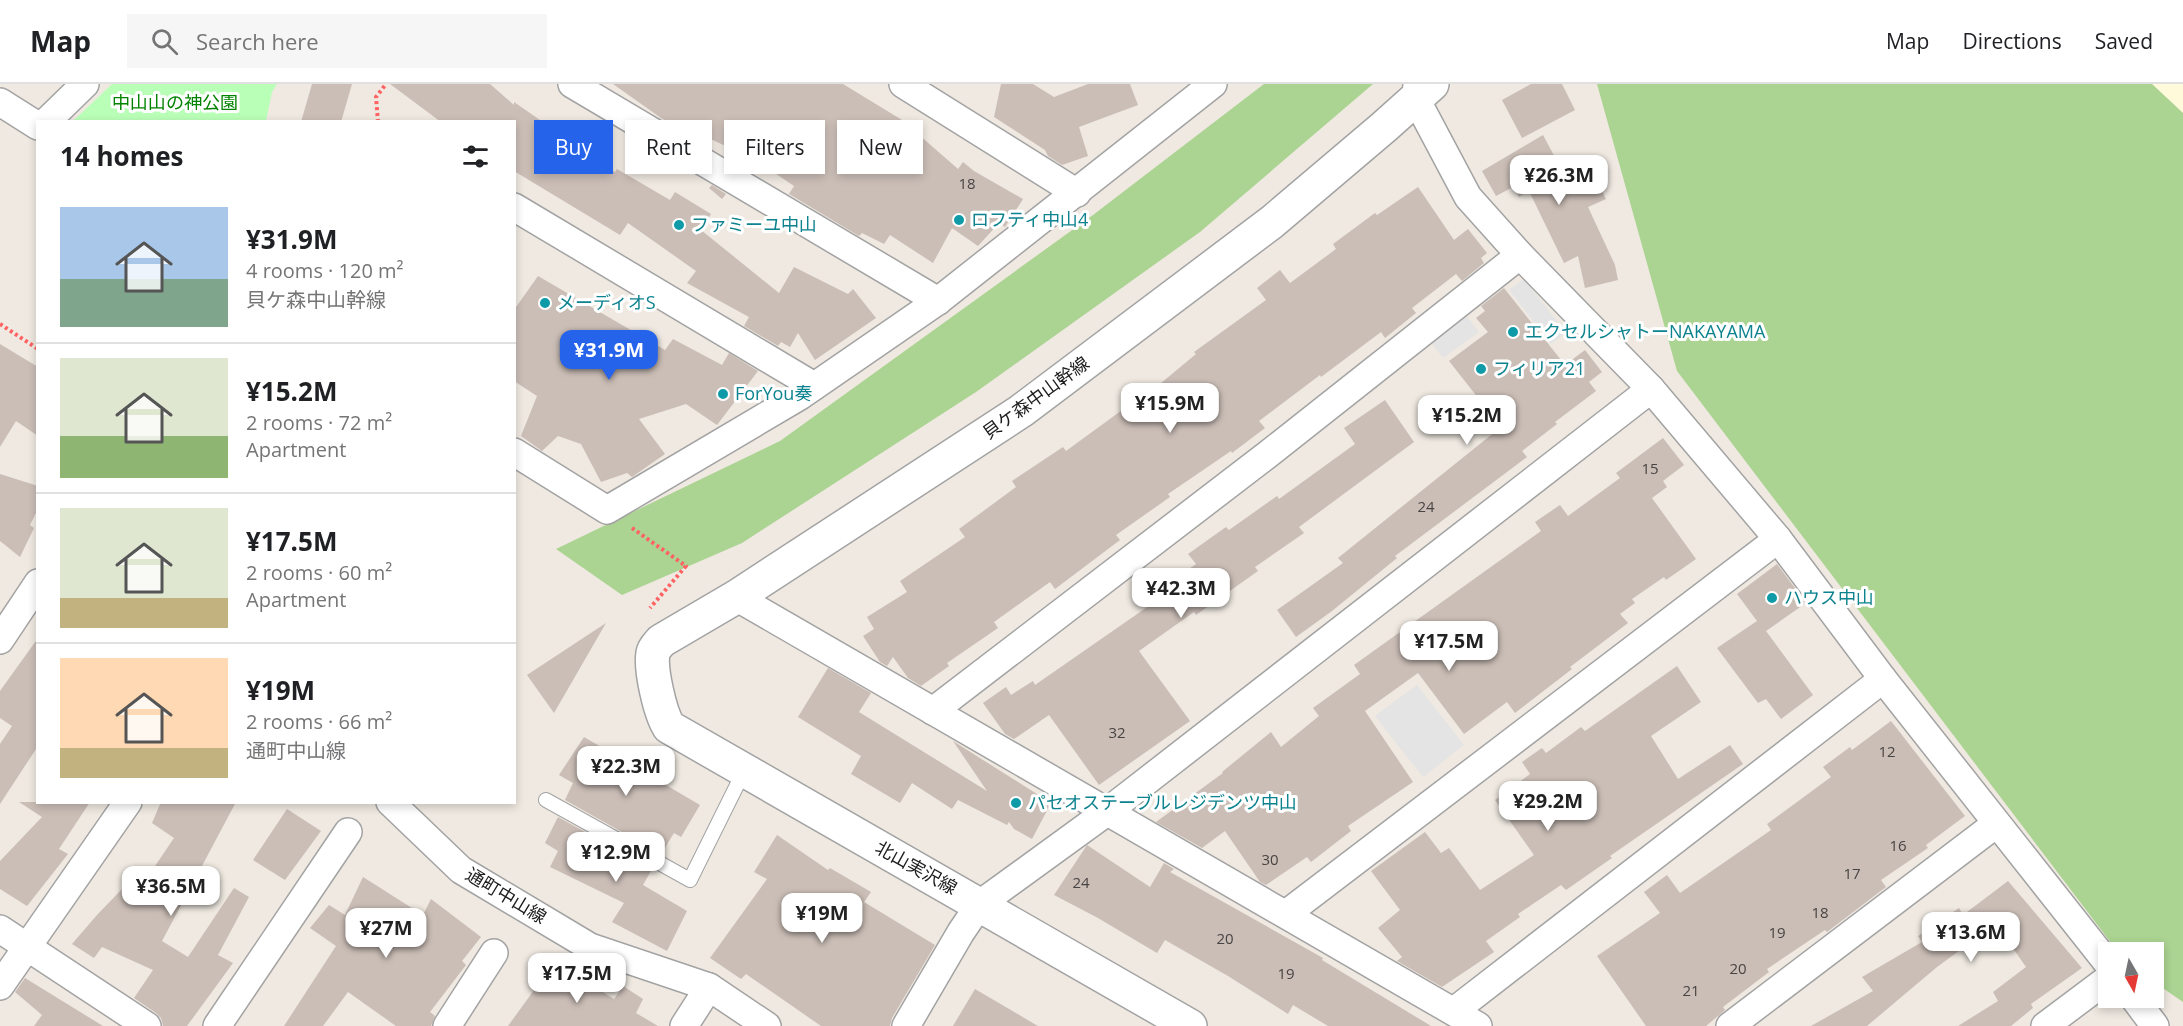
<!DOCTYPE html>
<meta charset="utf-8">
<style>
:root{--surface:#fff;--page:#f6f6f6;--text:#202124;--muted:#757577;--line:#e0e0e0;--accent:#2563eb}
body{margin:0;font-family:"Open Sans","Noto Sans JP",sans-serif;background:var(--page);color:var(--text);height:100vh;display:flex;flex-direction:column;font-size:22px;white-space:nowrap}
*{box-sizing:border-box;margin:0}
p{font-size:20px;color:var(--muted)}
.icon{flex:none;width:33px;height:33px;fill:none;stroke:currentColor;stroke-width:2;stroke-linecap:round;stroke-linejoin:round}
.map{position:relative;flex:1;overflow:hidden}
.drawer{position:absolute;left:36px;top:36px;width:480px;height:684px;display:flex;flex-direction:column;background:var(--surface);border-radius:0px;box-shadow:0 3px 9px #0003}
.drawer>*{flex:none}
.guide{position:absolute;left:534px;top:36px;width:570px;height:54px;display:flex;gap:12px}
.needle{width:39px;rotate:171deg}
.fabs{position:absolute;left:2098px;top:858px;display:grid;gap:12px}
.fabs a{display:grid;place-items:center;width:66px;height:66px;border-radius:0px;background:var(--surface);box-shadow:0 3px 9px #0003;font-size:30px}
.price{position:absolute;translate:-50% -51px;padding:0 14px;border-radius:12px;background:#fff;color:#222;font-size:20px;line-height:39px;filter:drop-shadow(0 2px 3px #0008)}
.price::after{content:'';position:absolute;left:50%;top:36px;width:18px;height:14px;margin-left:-9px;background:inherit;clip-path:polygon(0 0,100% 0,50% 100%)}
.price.current{background:var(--accent);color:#fff}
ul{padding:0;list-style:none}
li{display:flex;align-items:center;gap:18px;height:150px;padding:0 24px}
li+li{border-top:2px solid var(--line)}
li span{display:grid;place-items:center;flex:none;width:168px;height:120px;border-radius:0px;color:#555}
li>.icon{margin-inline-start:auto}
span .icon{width:72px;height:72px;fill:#fffc;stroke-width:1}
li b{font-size:26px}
h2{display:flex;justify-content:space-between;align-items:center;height:72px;padding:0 24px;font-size:26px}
.tag{padding:0 21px;border-radius:0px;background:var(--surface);box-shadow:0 3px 9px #0003;font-size:21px;line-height:54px}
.tag.current{background:var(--accent);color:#fff}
header{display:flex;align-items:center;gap:36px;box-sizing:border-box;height:84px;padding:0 30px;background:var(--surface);border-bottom:2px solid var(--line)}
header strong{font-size:28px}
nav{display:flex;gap:33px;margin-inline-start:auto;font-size:21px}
.search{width:420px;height:54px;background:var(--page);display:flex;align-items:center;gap:15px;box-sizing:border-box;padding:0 21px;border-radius:0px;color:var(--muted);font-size:22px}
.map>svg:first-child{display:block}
</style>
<header>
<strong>Map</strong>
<div class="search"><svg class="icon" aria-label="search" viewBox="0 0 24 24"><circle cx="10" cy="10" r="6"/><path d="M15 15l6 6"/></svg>Search here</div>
<nav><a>Map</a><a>Directions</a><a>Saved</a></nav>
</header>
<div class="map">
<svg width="2183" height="942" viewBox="0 0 2183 942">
<rect width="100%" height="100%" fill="#efe9e1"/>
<!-- education -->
<polygon fill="#fffbda" points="2152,0 2183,0 2183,29"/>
<!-- forest -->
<g fill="#abd391">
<polygon points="1264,0 1373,0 1200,148 976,308 742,459 622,511 556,465 780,357 1093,131"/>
<polygon points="1597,0 2152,0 2183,29 2183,918 2154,898 2154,868 2118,868 1677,287"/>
</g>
<!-- park -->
<polygon fill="#baffb8" points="112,0 277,0 272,8 266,37 73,37"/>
<!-- parking -->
<g fill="#e4e4e4">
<polygon points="1524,195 1566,249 1551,260 1509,206"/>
<polygon points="1465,230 1479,248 1443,274 1430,257"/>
<polygon points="1417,601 1464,661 1423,693 1375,632"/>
</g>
<!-- building -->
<g fill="#cbbeb7">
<polygon points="312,0 352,0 341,38 301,38"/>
<polygon points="390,0 490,0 514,21 514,18 615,88 617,85 670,116 675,108 711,130 701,146 779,209 794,183 848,210 853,205 876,234 815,276 798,249 790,263 781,258 778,262 744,242 749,233 687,199 696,187 628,139 620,151 514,87 514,38 441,38"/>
<polygon points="613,0 843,0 902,36 958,85 963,78 974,87 1023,115 1005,143 999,139 978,162 952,144 933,179 890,151 884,160 862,149 859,152 789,110 794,102 757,77 748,86 730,76 736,67 698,49 693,53 661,34"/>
<polygon points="1001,0 1033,0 1054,13 1088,0 1130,0 1138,21 1079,43 1088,72 1062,81 1048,72 1045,66 994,33"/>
<polygon points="1531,0 1562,0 1575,26 1522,54 1502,16"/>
<polygon points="1543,51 1566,94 1589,82 1606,115 1588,123 1615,181 1618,196 1585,204 1578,172 1564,179 1529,107 1519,113 1513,103 1496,112 1482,87"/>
<polygon points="712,101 726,110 722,115 709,104"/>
<polygon points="1418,103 1454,156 1468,145 1487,169 1481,174 1484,179 1462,197 1456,190 1412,224 1416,229 1385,254 1381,248 1321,293 1320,291 1259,337 1265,344 1232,369 1231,367 1168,410 1170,413 1116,451 1120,456 1055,505 1050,498 994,538 998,544 947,579 949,582 921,602 908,594 893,573 887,582 880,578 863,552 874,545 867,533 907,508 900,497 965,453 959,445 1016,403 1012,397 1063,363 1066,367 1129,321 1131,324 1196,270 1194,268 1266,216 1257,204 1280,186 1290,199 1336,165 1333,160 1375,129 1377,131"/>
<polygon points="538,192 665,266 673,255 722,281 729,269 758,287 717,341 686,320 639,335 665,370 632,393 627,389 601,398 581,360 558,352 542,367 521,352 537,312 514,297 514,226"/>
<polygon points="1504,204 1565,281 1585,266 1602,288 1589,298 1596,307 1555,338 1557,340 1522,367 1527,373 1395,472 1397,474 1332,527 1296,553 1277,526 1343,479 1338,474 1501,343 1449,277 1488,248 1476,234 1485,227 1481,222"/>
<polygon points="0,260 38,283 38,352 16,337 0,363"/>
<polygon points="1385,316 1414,358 1299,443 1304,449 1255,483 1258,487 1196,531 1194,528 1139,567 1190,637 1099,701 1049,631 1014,655 1005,650 983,619 1006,603 1011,611 1033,597 1035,601 1176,503 1172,497 1196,480 1188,470 1226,443 1229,446 1277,412 1279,415 1355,360 1344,344"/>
<polygon points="1663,354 1684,381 1663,397 1667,403 1652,414 1696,475 1666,496 1664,493 1632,515 1635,519 1620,530 1628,539 1570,583 1572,585 1515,629 1507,618 1464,650 1418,589 1365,627 1413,698 1348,742 1351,747 1311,778 1307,773 1266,801 1260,798 1225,747 1202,764 1156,738 1223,689 1222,688 1271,648 1281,663 1319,632 1313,624 1360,590 1354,581 1541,447 1535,438 1560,421 1568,432 1620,394 1616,389"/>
<polygon points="0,390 38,402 38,425 30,441 34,444 20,473 0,457"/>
<polygon points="1777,480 1806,519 1766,547 1813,611 1781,635 1766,615 1758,619 1717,564 1757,537 1737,510"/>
<polygon points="606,539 554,629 527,591"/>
<polygon points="38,554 38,662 0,720 0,660 12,642 0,634 0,607"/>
<polygon points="1677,582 1701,618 1651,652 1678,695 1730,661 1743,680 1610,772 1612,774 1566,806 1561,801 1518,830 1520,833 1486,857 1494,868 1442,903 1397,877 1402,873 1378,844 1400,826 1371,787 1425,748 1441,769 1449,764 1480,806 1534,771 1495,716 1530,690 1522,678 1542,664 1546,669 1581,643 1585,647"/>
<polygon points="828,584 871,609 859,628 987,707 953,657 1051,719 1032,755 1014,745 1009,738 1007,741 958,716 952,725 912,699 900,719 851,690 861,672 798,633"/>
<polygon points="1891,637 1965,732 1926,761 1928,764 1881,796 1886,803 1827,848 1825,846 1767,885 1769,888 1723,923 1725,926 1706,942 1646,942 1597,872 1660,829 1644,808 1667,791 1680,809 1771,746 1767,740 1831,693 1823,683 1850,663 1852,666"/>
<polygon points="584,653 700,721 681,753 674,749 661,770 565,716 573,699 559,691"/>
<polygon points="19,718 90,718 59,765 68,770 27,822 0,805 0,777 42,733"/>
<polygon points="161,718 236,718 162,857 188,873 234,804 249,813 218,871 233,879 187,942 163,942 161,934 156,929 134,914 153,886 102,863 94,874 72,860 97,831 124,803 136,810 174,754 152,739"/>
<polygon points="287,725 321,747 285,796 253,776"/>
<polygon points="558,733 652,785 643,801 687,827 667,867 612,838 624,819 550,783 558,767 545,759"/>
<polygon points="777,751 828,786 830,784 871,808 864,818 935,861 892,934 890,942 821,942 746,890 741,895 710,874 767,795 754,788"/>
<polygon points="1087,761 1150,803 1164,779 1174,785 1170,788 1323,874 1322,876 1431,942 1328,942 1293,921 1288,930 1228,892 1165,856 1157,869 1098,834 1054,811"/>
<polygon points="363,793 423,831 431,815 481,853 462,877 466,881 430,928 435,932 431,942 396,942 348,908 323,942 284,942 336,862 310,844 329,821 345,831"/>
<polygon points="2008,797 2082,884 2031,920 2033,924 2011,942 1958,942 1998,917 1993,908 2026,883 1996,840 1937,883 1867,942 1811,942 1873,907 1862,893 1922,858 1918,852 1959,824 1963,831"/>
<polygon points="550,875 614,915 623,902 643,915 636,929 658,942 508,942 537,902"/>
<polygon points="25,894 103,942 34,942 42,931 15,908"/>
<polygon points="975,905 1038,942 953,942"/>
</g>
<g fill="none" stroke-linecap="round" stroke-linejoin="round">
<!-- service casing -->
<g stroke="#a3a3a3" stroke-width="16">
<polyline id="service" points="546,716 690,796 744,687"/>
</g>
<!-- minor casing -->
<g stroke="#a3a3a3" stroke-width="30">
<g id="minor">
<polyline points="572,0 938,217"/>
<polyline points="903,0 1077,109"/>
<polyline points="1417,0 1416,15 1468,113 1520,171 1651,305 1778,455 1883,595 2109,881"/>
<polyline points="0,18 38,42"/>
<polyline points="46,38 85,0"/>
<polyline points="514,123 814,302"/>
<polyline points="514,368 607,426 800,312 938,217 1213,0"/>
<polyline points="736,513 1478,942"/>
<polyline points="0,556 38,499"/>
<polyline points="933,627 1267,371 1520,171"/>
<polyline points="390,718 461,786 590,863 709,903 767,942"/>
<polyline points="1286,830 1778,455"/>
<polyline points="0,845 147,942"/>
<polyline points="0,902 128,718"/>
<polyline points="2134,914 2155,942"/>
<polyline points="1454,927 1883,595"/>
<polyline points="217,942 348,748"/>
<polyline points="447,942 494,869"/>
<polyline points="684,942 709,903"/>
<polyline points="906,942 961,848 980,820 1108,727 1651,305"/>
<polyline points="1730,942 1996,740"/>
<polyline points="2045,942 2109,894"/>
</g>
</g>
<!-- tertiary casing -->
<g stroke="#a3a3a3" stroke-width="36">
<path id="tertiary" d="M1190,942L669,643C660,629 650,585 653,569C654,564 658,561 661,557L736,513L1021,327L1272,138L1384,43L1432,0"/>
</g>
<!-- path -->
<g stroke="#ff6262" stroke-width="4" stroke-dasharray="3 3" stroke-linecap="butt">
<polyline points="378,38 376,13 386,0"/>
<polyline points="0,240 38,265"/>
<polyline points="632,444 686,482 650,524"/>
</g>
<!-- service -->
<use href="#service" stroke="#fff" stroke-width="14"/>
<!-- minor -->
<use href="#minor" stroke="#fff" stroke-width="27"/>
<!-- tertiary -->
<use href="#tertiary" stroke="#fff" stroke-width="33"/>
</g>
<!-- markers -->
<g fill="#0f9aa8" stroke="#fff" stroke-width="2">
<circle cx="959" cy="136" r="6"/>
<circle cx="679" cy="141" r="6"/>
<circle cx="545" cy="219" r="6"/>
<circle cx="1513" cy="248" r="6"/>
<circle cx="1481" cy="285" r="6"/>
<circle cx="723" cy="310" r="6"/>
<circle cx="1772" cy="514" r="6"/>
<circle cx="1016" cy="719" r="6"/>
</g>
<g text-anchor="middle" stroke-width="6" stroke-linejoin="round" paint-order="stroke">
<!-- number labels -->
<g font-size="15" fill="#484443">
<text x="967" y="105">18</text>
<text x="1650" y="390">15</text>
<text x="1426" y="428">24</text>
<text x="1117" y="654">32</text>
<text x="1887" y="673">12</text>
<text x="1898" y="767">16</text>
<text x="1270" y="781">30</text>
<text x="1852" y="795">17</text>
<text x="1081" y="804">24</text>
<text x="1820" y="834">18</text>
<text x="1777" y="854">19</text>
<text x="1225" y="860">20</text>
<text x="1738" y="890">20</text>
<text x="1286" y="895">19</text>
<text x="1691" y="912">21</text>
</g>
<!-- park labels -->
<g font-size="18" fill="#038401" stroke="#fff">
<text x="175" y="25">中山山の神公園</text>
</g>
<!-- culture labels -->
<g font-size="18" fill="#0d838f" stroke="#fff" text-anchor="start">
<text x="971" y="142">ロフティ中山4</text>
<text x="691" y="147">ファミーユ中山</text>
<text x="557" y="225">メーディオS</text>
<text x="1525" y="254">エクセルシャトーNAKAYAMA</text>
<text x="1493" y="291">フィリア21</text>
<text x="735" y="316">ForYou奏</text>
<text x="1784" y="520">ハウス中山</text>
<text x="1028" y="725">パセオステーブルレジデンツ中山</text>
</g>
<!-- street labels -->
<g font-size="18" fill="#1c1c1c" stroke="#fff">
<text transform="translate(1036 314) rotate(-36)" y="6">貝ケ森中山幹線</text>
<text transform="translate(916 784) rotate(29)" y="6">北山実沢線</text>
<text transform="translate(506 812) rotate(31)" y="6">通町中山線</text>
</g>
</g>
</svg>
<div class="fabs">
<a><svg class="needle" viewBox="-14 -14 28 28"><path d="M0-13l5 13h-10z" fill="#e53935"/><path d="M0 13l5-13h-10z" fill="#757577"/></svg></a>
</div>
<b class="price" style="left:1559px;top:122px">¥26.3M</b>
<b class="price current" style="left:609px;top:297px">¥31.9M</b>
<b class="price" style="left:1170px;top:350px">¥15.9M</b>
<b class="price" style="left:1467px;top:362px">¥15.2M</b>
<b class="price" style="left:1181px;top:535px">¥42.3M</b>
<b class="price" style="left:1449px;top:588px">¥17.5M</b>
<b class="price" style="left:626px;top:713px">¥22.3M</b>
<b class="price" style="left:1548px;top:748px">¥29.2M</b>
<b class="price" style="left:616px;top:799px">¥12.9M</b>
<b class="price" style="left:171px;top:833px">¥36.5M</b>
<b class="price" style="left:822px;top:860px">¥19M</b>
<b class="price" style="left:386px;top:875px">¥27M</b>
<b class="price" style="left:1971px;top:879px">¥13.6M</b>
<b class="price" style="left:577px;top:920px">¥17.5M</b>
<div class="guide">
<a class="tag current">Buy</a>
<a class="tag">Rent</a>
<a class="tag">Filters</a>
<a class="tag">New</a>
</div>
<section class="drawer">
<h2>14 homes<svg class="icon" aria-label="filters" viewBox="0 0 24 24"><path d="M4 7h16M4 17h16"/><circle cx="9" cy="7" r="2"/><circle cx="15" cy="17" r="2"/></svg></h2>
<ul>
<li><span style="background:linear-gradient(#a9c7e8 60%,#7fa58c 0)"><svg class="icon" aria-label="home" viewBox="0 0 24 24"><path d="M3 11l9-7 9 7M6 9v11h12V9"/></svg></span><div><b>¥31.9M</b><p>4 rooms · 120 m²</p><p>貝ケ森中山幹線</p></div></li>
<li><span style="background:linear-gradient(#dfe7d0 65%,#8fb573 0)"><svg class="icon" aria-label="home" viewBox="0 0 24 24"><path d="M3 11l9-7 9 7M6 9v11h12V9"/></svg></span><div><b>¥15.2M</b><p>2 rooms · 72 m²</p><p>Apartment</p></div></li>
<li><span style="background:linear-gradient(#dfe7d0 75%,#c2b280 0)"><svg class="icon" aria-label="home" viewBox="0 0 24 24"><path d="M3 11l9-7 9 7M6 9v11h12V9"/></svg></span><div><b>¥17.5M</b><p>2 rooms · 60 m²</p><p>Apartment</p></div></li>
<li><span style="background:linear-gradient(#ffd9b3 75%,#c2b280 0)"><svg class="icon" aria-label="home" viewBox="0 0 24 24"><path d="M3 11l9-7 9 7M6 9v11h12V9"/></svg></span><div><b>¥19M</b><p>2 rooms · 66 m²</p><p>通町中山線</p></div></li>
</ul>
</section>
</div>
